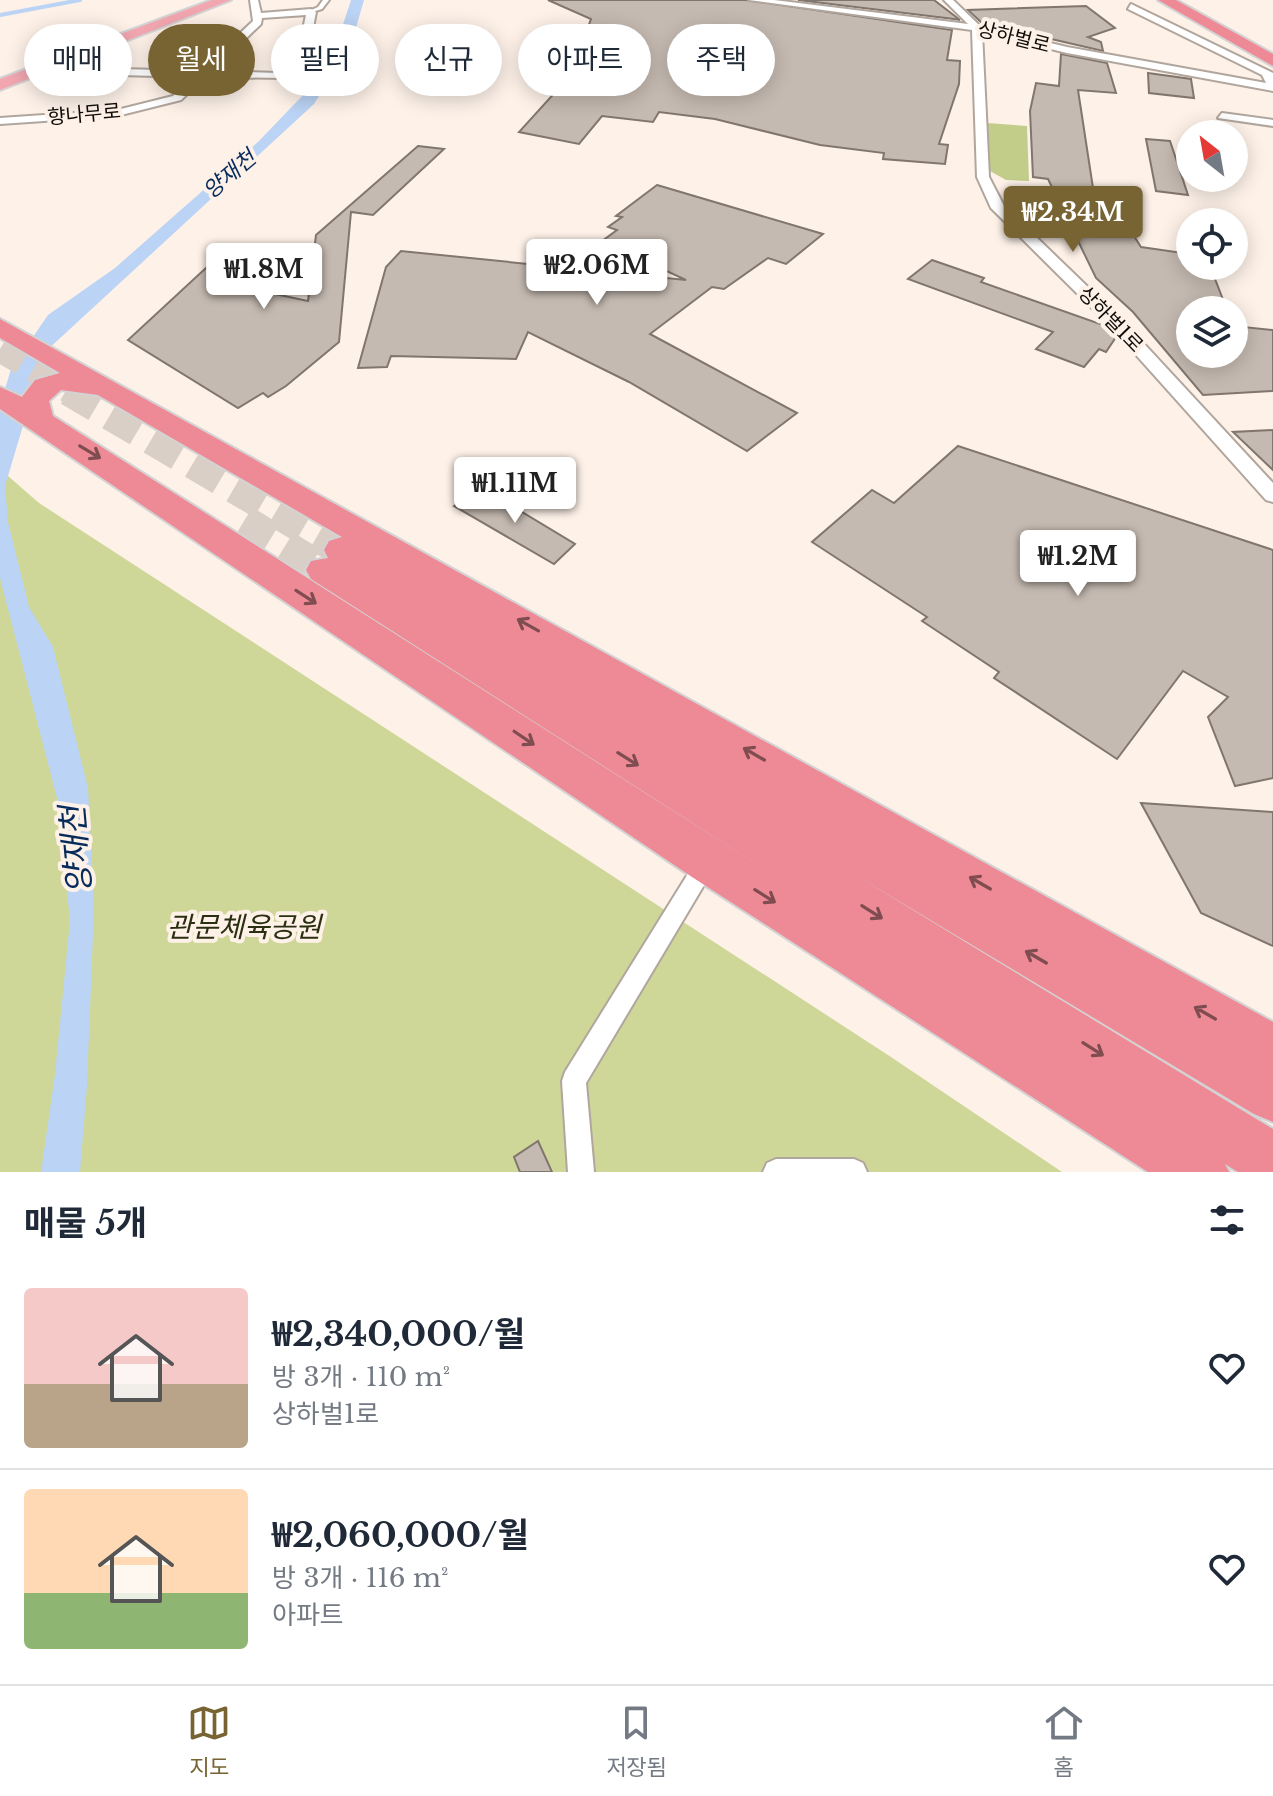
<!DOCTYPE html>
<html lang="ko">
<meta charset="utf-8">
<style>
:root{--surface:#fff;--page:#f2f2f3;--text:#1f2937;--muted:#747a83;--line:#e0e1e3;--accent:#786433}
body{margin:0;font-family:"Libre Baskerville","Noto Sans KR",serif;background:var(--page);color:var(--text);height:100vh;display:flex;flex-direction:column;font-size:30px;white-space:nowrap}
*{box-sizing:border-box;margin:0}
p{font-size:26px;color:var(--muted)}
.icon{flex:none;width:44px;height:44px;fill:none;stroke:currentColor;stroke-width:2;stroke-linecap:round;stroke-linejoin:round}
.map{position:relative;height:1172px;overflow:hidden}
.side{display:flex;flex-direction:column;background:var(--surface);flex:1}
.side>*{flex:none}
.banner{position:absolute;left:24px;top:24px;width:800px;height:72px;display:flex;gap:16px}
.needle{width:52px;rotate:329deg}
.controls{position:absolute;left:1176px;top:120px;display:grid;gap:16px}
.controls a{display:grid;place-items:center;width:72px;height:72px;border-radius:50%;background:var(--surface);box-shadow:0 4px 20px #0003;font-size:40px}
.price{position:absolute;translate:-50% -68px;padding:0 18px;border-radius:8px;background:#fff;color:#222;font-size:26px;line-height:52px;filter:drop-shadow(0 2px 4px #0008)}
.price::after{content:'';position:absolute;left:50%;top:48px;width:24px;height:18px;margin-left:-12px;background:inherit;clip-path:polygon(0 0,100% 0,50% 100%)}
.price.on{background:var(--accent);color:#fff}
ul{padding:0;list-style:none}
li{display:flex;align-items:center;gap:24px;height:200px;padding:0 24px}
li+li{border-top:2px solid var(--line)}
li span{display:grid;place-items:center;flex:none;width:224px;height:160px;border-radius:8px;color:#555}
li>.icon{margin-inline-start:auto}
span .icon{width:96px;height:96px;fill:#fffc;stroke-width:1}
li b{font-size:34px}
h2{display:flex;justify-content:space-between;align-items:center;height:96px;padding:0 24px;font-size:34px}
.tag{padding:0 28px;border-radius:36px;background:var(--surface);box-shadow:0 4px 20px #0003;font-size:28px;line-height:72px}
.tag.on{background:var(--accent);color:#fff}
.dock{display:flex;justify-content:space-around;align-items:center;height:112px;border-top:2px solid var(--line);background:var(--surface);font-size:22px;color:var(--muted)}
.dock a{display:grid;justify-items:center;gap:4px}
.dock .on{color:var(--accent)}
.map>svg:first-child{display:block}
</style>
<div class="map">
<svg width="1273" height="1172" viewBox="0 0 1273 1172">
<rect width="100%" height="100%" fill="#fdf1e8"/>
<!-- green -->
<polygon fill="#ced798" points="0,469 39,503 891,1057 1062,1172 0,1172"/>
<!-- forest -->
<polygon fill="#c3cd8a" points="987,123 1027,126 1029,181 1006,180 990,171 984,134"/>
<!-- water -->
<polygon fill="#bbd3f4" points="351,0 364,0 351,45 314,104 45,352 5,486 8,522 29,607 53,647 88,788 94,907 87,1086 80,1172 41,1172 55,1074 70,921 58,802 0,578 0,406 11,369 48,315 115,268 259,141 306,92 317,88 318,81 314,81 337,43"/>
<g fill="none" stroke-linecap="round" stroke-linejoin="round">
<!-- stream -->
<polyline stroke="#bbd3f4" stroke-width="4" points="0,15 80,0"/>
</g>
<!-- building -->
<g fill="#c5bab1" stroke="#80766e" stroke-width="2">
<polygon points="548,0 746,0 952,30 947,60 960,61 959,84 939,144 948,145 945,164 883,159 884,153 820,145 715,119 659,112 653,122 602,116 579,144 519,132 570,76 591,19"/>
<polygon points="798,0 934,0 960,20 954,19"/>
<polygon points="1086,6 1115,28 1088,37 1101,42 1103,51 982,23 968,10"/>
<polygon points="1061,54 1107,63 1116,93 1078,90 1093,188 1104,189 1141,247 1190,254 1190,266 1210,266 1227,310 1190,310 1190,354 1234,354 1234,326 1273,330 1273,391 1203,395 1133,312 1096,278 1048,179 1033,177 1030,111 1036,83 1059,86"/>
<polygon points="1148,73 1191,79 1194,98 1149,93"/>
<polygon points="1146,139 1170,141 1188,195 1156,191"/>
<polygon points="418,146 444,149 373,215 351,212 339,342 286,386 268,397 263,393 238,408 128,340 220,255 253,260 260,270 242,287 308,301 316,235"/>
<polygon points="657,185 823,234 786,264 768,258 724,289 712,287 650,334 797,413 747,451 629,382 528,332 516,359 391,356 387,367 358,368 386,267 401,251 686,280 602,241 617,230 608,227 622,217 616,216"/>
<polygon points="932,260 984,278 981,282 1106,326 1116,337 1106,352 1099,349 1084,367 1036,349 1053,332 908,279"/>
<polygon points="1273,430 1273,470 1233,432"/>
<polygon points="958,446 1273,550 1273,778 1235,786 1208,717 1228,697 1183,671 1117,759 994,678 999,672 922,621 927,617 812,542 872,490 894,503"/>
<polygon points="479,486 575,544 554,564 454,506"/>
<polygon points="1141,803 1273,812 1273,946 1201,913"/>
<polygon points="538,1141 552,1172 520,1172 514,1157"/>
</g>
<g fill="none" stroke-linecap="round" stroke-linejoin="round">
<!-- trunk-tunnel-far1 -->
<polyline stroke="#d9cfc7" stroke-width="26" stroke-dasharray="26 13" stroke-linecap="butt" points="0,349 72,392"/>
<!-- trunk-tunnel -->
<g stroke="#d9cfc7" stroke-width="32" stroke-dasharray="32 16" stroke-linecap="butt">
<polyline points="69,390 341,550"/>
<polyline points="244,521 324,570"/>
</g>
<!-- pedestrian casing -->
<g stroke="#b1a69d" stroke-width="4">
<g id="pedestrian">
<polygon points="323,0 329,0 322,9 309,13 309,11 318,7"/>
<polygon points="706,853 713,856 716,863 713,870 586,1083 594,1172 568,1172 562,1081 565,1072 699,856"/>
<polygon points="776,1159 854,1159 863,1163 867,1172 763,1172 767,1163"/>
</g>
</g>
<!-- minor casing -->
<g stroke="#b1a69d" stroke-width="4">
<g id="minor">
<path d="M250,0H258L261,13L311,9L316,12L310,44L285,78L205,77L181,100L117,116L0,124V118L117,110L173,96L193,77L120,75L62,63L67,60L120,69L200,71L253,21ZM306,15L300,44L278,73L212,71L261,24L262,18Z"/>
<polygon points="749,0 774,0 968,24 944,0 953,0 980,26 1067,47 1266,83 1262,75 1128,9 1131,4 1273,73 1273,91 1067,53 982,32 989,177 1004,206 1123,321 1273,483 1273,502 1266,500 1111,327 991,208 977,177 972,30"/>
<polygon points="1222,113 1273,120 1273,126 1218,118"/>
</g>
</g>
<!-- primary casing -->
<g stroke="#d4d3d3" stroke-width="4">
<polygon id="primary" points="212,0 231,0 0,90 0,79"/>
</g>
<!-- trunk casing -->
<g stroke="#d4d3d3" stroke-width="4">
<g id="trunk">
<polygon points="1158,0 1176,0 1273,54 1273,66"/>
<path d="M0,319L1273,1022V1122L1254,1114L857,876L1273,1129V1172H1238L1225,1164L1229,1172H1148L692,877L0,409V387L22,397L35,380L60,373L0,338ZM61,390L98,395L342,537L329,541L324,550L328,558L311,561L306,570L311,579L813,900L53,416L49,401Z"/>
</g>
</g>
<!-- pedestrian -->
<use href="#pedestrian" fill="#fff" fill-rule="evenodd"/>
<!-- minor -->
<use href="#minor" fill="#fff" fill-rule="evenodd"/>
<!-- primary -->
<use href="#primary" fill="#f2a7b0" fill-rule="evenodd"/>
<!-- trunk -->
<use href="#trunk" fill="#ee8a96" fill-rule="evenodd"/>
</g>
<!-- one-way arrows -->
<defs><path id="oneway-shaft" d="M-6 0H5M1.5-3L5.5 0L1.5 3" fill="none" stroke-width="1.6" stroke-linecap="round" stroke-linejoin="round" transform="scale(2)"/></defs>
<g stroke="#7f4c50">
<use href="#oneway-shaft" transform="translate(90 452) rotate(31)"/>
<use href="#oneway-shaft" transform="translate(306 597) rotate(33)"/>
<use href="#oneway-shaft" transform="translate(528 625) rotate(-151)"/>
<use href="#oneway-shaft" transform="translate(524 738) rotate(34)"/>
<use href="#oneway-shaft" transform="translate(754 754) rotate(-150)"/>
<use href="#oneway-shaft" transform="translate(628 759) rotate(32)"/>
<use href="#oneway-shaft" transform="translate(980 883) rotate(-150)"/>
<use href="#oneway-shaft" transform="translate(765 896) rotate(32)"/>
<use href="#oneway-shaft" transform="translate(872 912) rotate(32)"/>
<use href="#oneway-shaft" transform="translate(1036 957) rotate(-150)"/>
<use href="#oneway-shaft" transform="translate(1205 1013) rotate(-150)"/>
<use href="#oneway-shaft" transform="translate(1093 1049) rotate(32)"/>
</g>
<g text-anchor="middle" stroke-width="8" stroke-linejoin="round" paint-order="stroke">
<!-- far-street labels -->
<g font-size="20" fill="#100d09" stroke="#fdf1e8">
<text transform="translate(1014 37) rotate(14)" y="7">상하벌로</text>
<text transform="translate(84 114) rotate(-5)" y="7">향나무로</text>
<text transform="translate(1111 319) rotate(46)" y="7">상하벌1로</text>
</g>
<!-- far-water labels -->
<g font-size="22" font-style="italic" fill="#072b5b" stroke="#fdf1e8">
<text transform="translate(229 174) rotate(-40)" y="8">양재천</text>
</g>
<!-- near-park labels -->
<g font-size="28" font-style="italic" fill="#2b2f11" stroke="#fdf1e8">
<text x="244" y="937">관문체육공원</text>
</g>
<!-- near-water labels -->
<g font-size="32" font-style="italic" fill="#072b5b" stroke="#fdf1e8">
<text transform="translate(76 850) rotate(-95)" y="11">양재천</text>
</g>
</g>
</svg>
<div class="controls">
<a><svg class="needle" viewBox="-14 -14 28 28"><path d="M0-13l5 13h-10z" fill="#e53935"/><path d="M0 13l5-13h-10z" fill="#747a83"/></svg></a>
<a><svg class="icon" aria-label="locate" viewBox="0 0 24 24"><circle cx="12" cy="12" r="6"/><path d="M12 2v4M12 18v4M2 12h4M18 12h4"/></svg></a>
<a><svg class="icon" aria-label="layers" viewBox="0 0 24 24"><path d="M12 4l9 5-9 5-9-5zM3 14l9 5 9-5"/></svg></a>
</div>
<b class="price on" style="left:1073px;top:254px">₩2.34M</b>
<b class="price" style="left:597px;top:307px">₩2.06M</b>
<b class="price" style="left:264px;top:311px">₩1.8M</b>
<b class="price" style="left:515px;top:525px">₩1.11M</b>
<b class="price" style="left:1078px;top:598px">₩1.2M</b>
<div class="banner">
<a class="tag">매매</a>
<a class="tag on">월세</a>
<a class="tag">필터</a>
<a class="tag">신규</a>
<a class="tag">아파트</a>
<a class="tag">주택</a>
</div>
</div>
<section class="side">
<h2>매물 5개<svg class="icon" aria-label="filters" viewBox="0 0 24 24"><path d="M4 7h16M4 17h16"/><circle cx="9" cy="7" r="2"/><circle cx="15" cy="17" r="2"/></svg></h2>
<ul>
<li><span style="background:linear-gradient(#f6c9c9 60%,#b9a48a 0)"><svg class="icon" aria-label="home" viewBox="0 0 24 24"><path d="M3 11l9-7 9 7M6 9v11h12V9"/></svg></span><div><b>₩2,340,000/월</b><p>방 3개 · 110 m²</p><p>상하벌1로</p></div><svg class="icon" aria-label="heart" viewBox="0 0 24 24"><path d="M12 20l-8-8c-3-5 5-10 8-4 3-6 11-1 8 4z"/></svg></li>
<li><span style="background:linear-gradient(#ffd9b3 65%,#8fb573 0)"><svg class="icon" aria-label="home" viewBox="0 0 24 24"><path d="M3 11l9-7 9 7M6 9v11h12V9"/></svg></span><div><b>₩2,060,000/월</b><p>방 3개 · 116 m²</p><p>아파트</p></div><svg class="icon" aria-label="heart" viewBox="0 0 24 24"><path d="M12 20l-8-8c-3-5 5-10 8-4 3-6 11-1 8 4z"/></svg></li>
</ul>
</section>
<nav class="dock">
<a class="on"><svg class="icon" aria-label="map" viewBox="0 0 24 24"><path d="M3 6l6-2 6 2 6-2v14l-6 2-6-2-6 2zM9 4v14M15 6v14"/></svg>지도</a>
<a><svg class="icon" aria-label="saved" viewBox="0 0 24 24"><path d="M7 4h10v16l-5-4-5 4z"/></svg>저장됨</a>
<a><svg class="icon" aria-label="home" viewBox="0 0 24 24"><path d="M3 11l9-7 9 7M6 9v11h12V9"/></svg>홈</a>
</nav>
